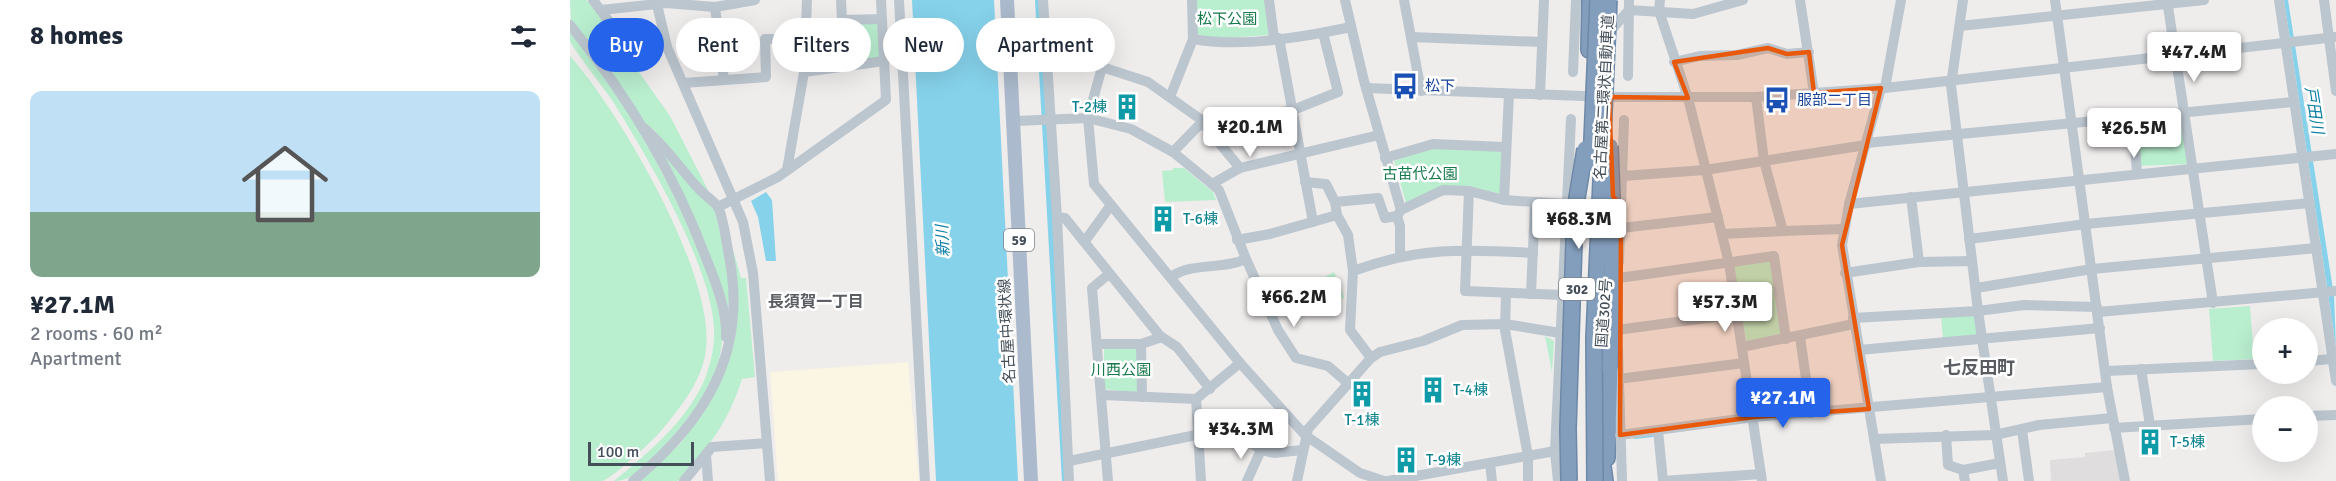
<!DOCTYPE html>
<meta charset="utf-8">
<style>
:root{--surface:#fff;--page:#f6f6f7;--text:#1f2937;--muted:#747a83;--line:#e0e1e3;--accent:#2563eb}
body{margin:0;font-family:Signika,"Noto Sans JP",sans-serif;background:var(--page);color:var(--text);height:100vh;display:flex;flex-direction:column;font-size:22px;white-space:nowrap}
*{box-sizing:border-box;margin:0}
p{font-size:20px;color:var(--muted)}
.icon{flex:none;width:33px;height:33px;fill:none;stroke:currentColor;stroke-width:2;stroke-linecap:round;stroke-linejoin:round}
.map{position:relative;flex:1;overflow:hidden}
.sheet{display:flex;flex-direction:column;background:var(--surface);width:570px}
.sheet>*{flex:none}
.top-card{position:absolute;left:18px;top:18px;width:570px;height:54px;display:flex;gap:12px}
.buttons{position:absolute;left:1682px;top:318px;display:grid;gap:12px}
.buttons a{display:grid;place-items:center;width:66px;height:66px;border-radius:50%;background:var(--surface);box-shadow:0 6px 24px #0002;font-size:30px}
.scale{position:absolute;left:18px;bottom:15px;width:106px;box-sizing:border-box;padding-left:6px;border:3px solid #444f59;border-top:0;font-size:16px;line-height:21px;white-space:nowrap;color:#444f59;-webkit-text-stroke:4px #fff;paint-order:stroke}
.price{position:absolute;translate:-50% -51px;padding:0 14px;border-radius:6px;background:#fff;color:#222;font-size:20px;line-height:39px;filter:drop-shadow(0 2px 3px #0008)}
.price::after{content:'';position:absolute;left:50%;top:36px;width:18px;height:14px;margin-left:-9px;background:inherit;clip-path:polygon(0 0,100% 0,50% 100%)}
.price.active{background:var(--accent);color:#fff}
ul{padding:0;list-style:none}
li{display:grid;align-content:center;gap:12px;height:318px;padding:0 30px}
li+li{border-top:2px solid var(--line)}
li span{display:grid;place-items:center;height:186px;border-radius:12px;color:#555}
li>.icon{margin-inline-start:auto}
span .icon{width:108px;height:108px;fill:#fffc;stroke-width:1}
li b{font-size:26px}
h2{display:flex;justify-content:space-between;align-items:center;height:72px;padding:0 30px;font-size:26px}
.pill{padding:0 21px;border-radius:27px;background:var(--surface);box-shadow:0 6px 24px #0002;font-size:21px;line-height:54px}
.pill.active{background:var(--accent);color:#fff}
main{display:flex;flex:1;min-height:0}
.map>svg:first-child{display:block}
</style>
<main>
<section class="sheet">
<h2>8 homes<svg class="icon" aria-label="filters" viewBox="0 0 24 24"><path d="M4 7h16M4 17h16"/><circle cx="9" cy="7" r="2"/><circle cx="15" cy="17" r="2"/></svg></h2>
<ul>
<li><span style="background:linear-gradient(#bfe0f5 65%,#7fa58c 0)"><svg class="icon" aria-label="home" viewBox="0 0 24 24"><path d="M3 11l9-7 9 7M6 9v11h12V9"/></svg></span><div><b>¥27.1M</b><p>2 rooms · 60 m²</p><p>Apartment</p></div></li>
</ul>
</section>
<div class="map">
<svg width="1766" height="481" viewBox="0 0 1766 481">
<rect width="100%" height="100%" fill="#efecec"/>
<!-- commercial -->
<polygon fill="#fbf5e3" points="338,362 349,481 208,481 200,372"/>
<!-- education -->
<polygon fill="#e0ddde" points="1546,450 1552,481 1481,481 1480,460 1515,457 1515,453"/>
<!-- green -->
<g fill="#b9eecf">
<polygon points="0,0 16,0 20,3 100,116 141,196 84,130 74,123 39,68 1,20"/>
<polygon points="625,0 696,0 699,35 641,39 627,34"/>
<polygon points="277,23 309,24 310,57 274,64 271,61"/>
<path d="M0,32C56,102 102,181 134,265C143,289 153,314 152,340C150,376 128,407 106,433C90,451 70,481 44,481C79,452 114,424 134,381C141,364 145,346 144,327C140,263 77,156 42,100C36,91 1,46 0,41C0,38 0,35 0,32Z"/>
<path d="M0,56C50,112 145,274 136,349C133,380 110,408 91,431C82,441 42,479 32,481C22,481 10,481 0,481Z"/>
<polygon points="1609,117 1618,162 1616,164 1569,166 1567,120"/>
<polygon points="80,137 145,211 161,281 157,314"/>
<polygon points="863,147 930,151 933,154 931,194 899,187 836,203 824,161"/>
<polygon points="603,168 614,168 643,192 646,200 595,202 592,171 603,170"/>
<path d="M162,246L171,278H176L185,377L172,379C158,423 139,447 108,481H69L110,444L138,405L166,331L167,283Z"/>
<polygon points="1200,258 1212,334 1179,343 1176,341 1164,266"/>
<polygon points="764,272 766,277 768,277 774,298 761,301 755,277"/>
<polygon points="1680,306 1684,359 1643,361 1639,309"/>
<polygon points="1406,313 1408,335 1373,339 1371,316"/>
<polygon points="975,336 984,341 982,372"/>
<polygon points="534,347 567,347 567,393 534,389"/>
</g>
<!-- water -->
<g fill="#86d2eb">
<polygon points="342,0 424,0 448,481 366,481"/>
<polygon points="465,0 471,0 497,481 492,481"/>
<polygon points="1714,0 1718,0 1764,296 1766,347"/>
<polygon points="196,192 202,200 206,261 196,261 188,217 181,201"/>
</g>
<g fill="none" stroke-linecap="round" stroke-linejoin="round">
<!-- stream -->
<polyline stroke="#86d2eb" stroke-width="2" points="1065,438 1083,436"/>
<!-- highway casing -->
<g stroke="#6e88a7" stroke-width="18">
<g id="highway">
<polyline points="1019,50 1020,0"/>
<polyline points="1031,325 1036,278"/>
<polyline points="1030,445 1035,481"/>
<polyline points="1037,458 1040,368"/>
</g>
</g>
<!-- minor -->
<g stroke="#bcc6cf" stroke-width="10">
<polyline points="23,0 59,48 97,47"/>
<polyline points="86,0 97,47 173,222 183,273 200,481"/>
<polyline points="329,0 355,481"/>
<polyline points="473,0 487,217 495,218 590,336 607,347 640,389"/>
<path d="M622,0L623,39C672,48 733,37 781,27"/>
<polyline points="699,0 704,38"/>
<polyline points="775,0 794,81 831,210"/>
<polyline points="834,0 851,91"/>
<polyline points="1090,0 1089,11 1118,98 1159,263 1192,481"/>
<polyline points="1230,0 1244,93"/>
<polyline points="1393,0 1381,85 1408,311 1433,481"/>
<polyline points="1485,0 1537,387 1555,481"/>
<polyline points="1597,0 1643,303"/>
<polyline points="1709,0 1766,381"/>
<polyline points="1754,0 1766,91"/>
<polyline points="145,7 154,80"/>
<polyline points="31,10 96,3 145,7 185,0"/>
<polyline points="272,20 312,19"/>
<path d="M0,25C57,95 104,173 136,258C146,283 157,310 156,337"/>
<polyline points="1390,26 1634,0"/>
<polyline points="1043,28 1059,10 1123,14 1173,0"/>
<polyline points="841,37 972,42"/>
<polyline points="445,38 475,42 532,67 578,82 633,121"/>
<polyline points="709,38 743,222"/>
<polyline points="1104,62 1130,56 1167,55 1198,48 1217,54 1239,52"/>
<polyline points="267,67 272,20 271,0"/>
<polyline points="532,67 518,118 524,184 670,363 735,435 790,473 814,481"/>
<polyline points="234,72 314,61"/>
<polyline points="1003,72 1006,0"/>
<polyline points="1058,76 1059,0"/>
<polyline points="113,83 196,77 195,39 236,39"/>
<polyline points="796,88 1039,97 1186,97 1315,88 1766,37"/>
<polyline points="1315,88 1331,0"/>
<polyline points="970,95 974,0"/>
<polyline points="600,97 623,39"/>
<polyline points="1563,118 1567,173"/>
<polyline points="444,121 518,118 561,129 603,152 642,184 649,190 676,259 708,330 726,358 758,366 779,384"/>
<polyline points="632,122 670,168 642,184"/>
<polyline points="1296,143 1723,102"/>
<polyline points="603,152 633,121 673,119 723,110 768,92 753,33"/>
<polyline points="815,158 863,144 935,147"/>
<polyline points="670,168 809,135"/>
<polyline points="217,170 234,72 237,0"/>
<polyline points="1053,176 1135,170 1296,145"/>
<polyline points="735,182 756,184 765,202"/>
<polyline points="899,191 895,291 993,295"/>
<polyline points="1341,197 1349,262"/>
<polyline points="934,200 939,94"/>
<polyline points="1279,204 1766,154"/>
<polyline points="148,207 208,177 316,100 311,0"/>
<polyline points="767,215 778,235 783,271"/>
<polyline points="827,216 830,226 830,256"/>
<polyline points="487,217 499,481"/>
<polyline points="1051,228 1148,217"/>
<polyline points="1213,231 1273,229"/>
<polyline points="1152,234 1213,231 1194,161 1186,97"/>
<polyline points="1399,239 1516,224 1740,203"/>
<polyline points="667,240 700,234 767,215 765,202 808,198 815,218 827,216 831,210 873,190 899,191 934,200 997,204"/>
<polyline points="515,241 541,205"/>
<polyline points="1049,262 1054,120"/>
<polyline points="1275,273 1349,262 1402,261"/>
<path d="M601,277C622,262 652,270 676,259"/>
<polyline points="1049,278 1204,256 1216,339"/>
<polyline points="1406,288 1522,269 1747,248"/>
<polyline points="936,293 935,330 958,456 958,481"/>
<polyline points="961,294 965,203"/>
<polyline points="1528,312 1766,291"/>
<polyline points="1283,318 1408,311 1454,305 1527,307"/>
<polyline points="1047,330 1166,314"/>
<polyline points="1230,337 1241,413"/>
<polyline points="528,344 571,344 592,337"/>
<polyline points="571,344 572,397"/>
<polyline points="1172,347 1284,324"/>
<polyline points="1048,349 1052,481"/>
<polyline points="1289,350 1530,328"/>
<path d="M801,358L780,330L783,271C848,247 894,249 963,253"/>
<polyline points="1737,361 1762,359"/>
<polyline points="1571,369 1580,425"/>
<polyline points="1536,371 1692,364"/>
<polyline points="1048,379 1174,363"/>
<polyline points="532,395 626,399 670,363"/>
<polyline points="626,399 631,481"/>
<polyline points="1737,416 1766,415"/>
<polyline points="1544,428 1692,419"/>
<polyline points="1088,430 1093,481"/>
<polyline points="1452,430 1459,481"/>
<polyline points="1050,435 1184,417 1537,387"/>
<polyline points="1376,435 1378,465 1393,470"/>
<polyline points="1304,439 1425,435 1469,425 1542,418"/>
<polyline points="136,455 138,481"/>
<polyline points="499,461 626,435 678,440 691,450 704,453 732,450"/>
<polyline points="920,463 922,481"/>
<path d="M63,481C136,421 178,352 159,256C157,245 153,216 148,207C144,201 134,195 128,188C110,168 95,146 74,128"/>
<polyline points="114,481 142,447 197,443"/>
<polyline points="538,481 522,288 539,274"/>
<polyline points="677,481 691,450"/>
<polyline points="727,481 738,429 801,358 810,352 853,341 892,325 935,324 990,333"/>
<polyline points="818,481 985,451"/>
<polyline points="988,481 985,451 1001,119"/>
<polyline points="1093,481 1191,474"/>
<polyline points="1311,481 1272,245 1279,204 1311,88"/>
<polyline points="1395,481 1393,470 1430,463"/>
</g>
<!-- major -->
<polyline stroke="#abbacc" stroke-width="14" points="437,0 461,481"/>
<!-- highway -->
<use href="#highway" stroke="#839dbc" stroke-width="15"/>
<!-- highway-bridge casing -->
<g stroke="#6e88a7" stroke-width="18" stroke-linecap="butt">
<g id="highway-bridge">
<polyline points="1021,163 1028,0"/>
<polyline points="1040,368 1043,224 1040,146"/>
<polyline points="999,481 998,429 1005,210 1015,149"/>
<polyline points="1025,481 1024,338 1039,0"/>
</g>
</g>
<!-- highway-bridge -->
<use href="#highway-bridge" stroke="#839dbc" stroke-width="15"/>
</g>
<!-- marked area -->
<path fill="#e8590c" fill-opacity="0.2" stroke="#e8590c" stroke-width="4.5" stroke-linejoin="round" d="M1198,48L1217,54L1239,52L1244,93L1311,88L1272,245L1299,409L1184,417L1050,435L1051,207L1043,196L1039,97L1118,98L1104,62Z"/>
<!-- icons -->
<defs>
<g id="bus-bare" transform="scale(2.07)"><path d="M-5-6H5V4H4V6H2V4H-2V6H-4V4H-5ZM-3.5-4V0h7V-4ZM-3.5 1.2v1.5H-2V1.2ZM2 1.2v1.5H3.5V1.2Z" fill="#1a4fb4" stroke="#fff" stroke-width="2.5" paint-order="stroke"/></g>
<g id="building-bare" transform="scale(2.07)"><path d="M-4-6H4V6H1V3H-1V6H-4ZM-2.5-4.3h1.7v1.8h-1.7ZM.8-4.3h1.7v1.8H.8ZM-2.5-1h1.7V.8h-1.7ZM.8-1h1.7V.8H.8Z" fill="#0f9aa8" stroke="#fff" stroke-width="2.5" paint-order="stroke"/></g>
</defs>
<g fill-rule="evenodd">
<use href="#bus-bare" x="835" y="86"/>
<use href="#bus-bare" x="1207" y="100"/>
<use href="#building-bare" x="557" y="107"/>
<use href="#building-bare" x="593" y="219"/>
<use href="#building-bare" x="863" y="390"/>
<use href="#building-bare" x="792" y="394"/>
<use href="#building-bare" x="1580" y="442"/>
<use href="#building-bare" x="836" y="460"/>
</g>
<g text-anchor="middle" stroke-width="5" stroke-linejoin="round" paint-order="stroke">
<!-- shield labels -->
<g fill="#fff" stroke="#7c848b" stroke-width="1.5">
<rect x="434" y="229" width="30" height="22" rx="4.5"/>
<rect x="989" y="278" width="36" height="22" rx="4.5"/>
</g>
<g font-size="14" font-weight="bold" fill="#444f59">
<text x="449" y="245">59</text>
<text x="1007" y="294">302</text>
</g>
<!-- park labels -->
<g font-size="15" fill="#16794b" stroke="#fff">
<text x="657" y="24">松下公園</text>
<text x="850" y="179">古苗代公園</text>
<text x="551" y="375">川西公園</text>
</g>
<!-- transit labels -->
<g font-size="15" fill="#164399" stroke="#fff" text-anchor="start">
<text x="855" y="91">松下</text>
<text x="1227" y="105">服部二丁目</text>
</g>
<!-- street labels -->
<g font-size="15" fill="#444f59" stroke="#fff">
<text transform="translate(1034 97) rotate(-87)" y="5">名古屋第二環状自動車道</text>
<text transform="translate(1034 313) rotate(-86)" y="5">国道302号</text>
<text transform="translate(437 331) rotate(-93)" y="5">名古屋中環状線</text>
</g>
<!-- culture labels -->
<g font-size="15" fill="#0d838f" stroke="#fff" text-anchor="start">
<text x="537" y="112" text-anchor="end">T-2棟</text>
<text x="613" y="224">T-6棟</text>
<text x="883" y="395">T-4棟</text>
<text x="792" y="425" text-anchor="middle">T-1棟</text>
<text x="1600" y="447">T-5棟</text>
<text x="856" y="465">T-9棟</text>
</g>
<!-- water labels -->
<g font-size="16" font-style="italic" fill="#0c7fa5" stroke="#fff">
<text transform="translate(1745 110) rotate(81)" y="6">戸田川</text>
<text transform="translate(372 241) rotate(-93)" y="6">新川</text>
</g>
<!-- neighbourhood labels -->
<g font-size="16" font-weight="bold" fill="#595c61" stroke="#fff">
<text x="246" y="307">長須賀一丁目</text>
</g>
<!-- quarter labels -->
<g font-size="18" font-weight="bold" fill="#595c61" stroke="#fff">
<text x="1409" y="374">七反田町</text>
</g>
</g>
</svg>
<div class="buttons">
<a>+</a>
<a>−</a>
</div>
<div class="scale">100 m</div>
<b class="price" style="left:1624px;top:83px">¥47.4M</b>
<b class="price" style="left:680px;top:158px">¥20.1M</b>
<b class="price" style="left:1564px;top:159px">¥26.5M</b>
<b class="price" style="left:1009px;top:250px">¥68.3M</b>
<b class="price" style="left:724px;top:328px">¥66.2M</b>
<b class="price" style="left:1155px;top:333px">¥57.3M</b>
<b class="price active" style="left:1213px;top:429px">¥27.1M</b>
<b class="price" style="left:671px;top:460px">¥34.3M</b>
<div class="top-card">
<a class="pill active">Buy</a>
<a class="pill">Rent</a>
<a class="pill">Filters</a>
<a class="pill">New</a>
<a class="pill">Apartment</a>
</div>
</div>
</main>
